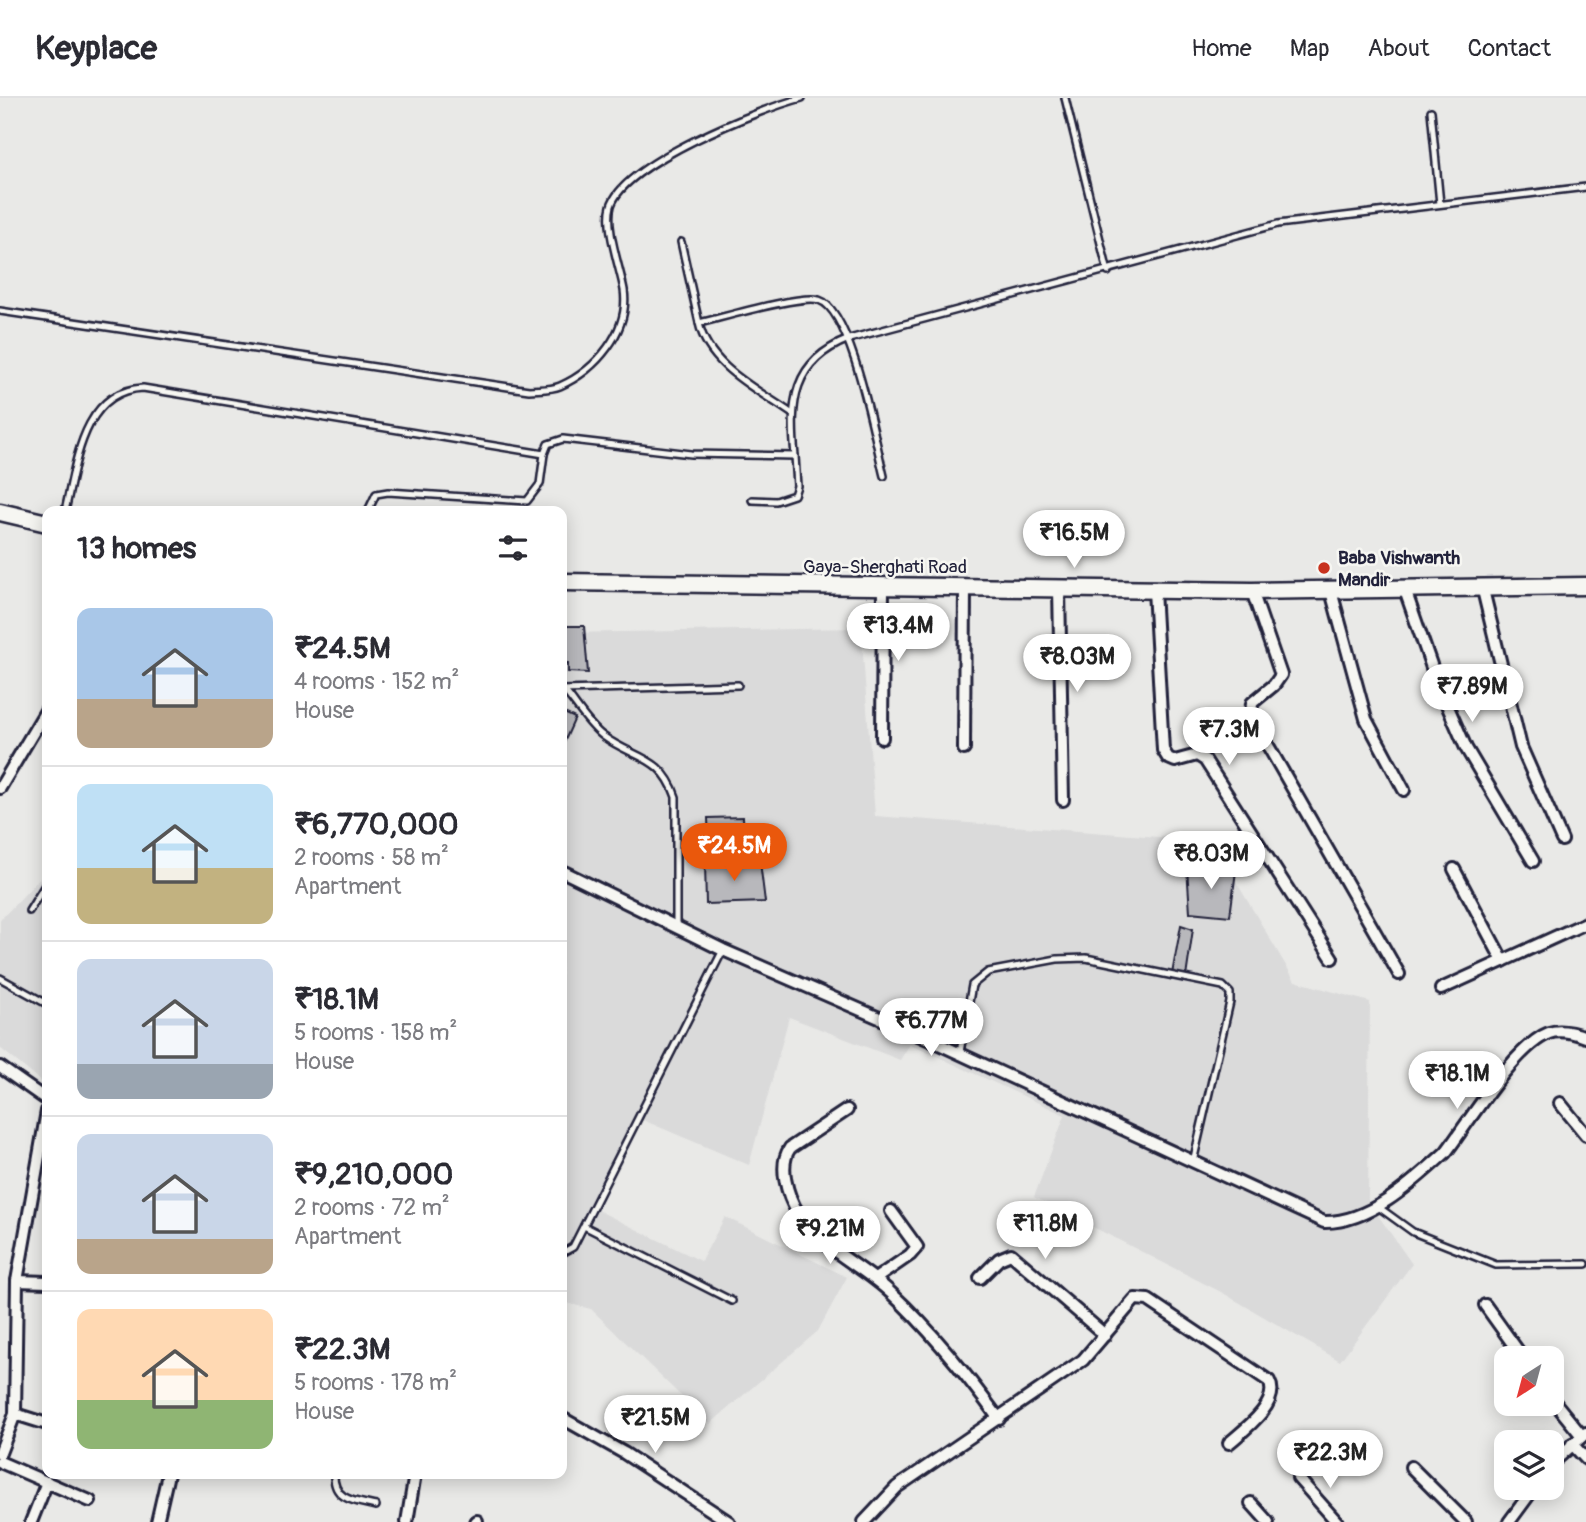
<!DOCTYPE html>
<meta charset="utf-8">
<style>
:root{--surface:#fff;--page:#f2f2f3;--text:#2b2b33;--muted:#7c7c81;--line:#e1e1e2;--accent:#ea580c}
body{margin:0;font-family:Pangolin,sans-serif;background:var(--page);color:var(--text);height:100vh;display:flex;flex-direction:column;font-size:26px;white-space:nowrap}
*{box-sizing:border-box;margin:0}
p{font-size:23px;color:var(--muted)}
.icon{flex:none;width:38px;height:38px;fill:none;stroke:currentColor;stroke-width:2;stroke-linecap:round;stroke-linejoin:round}
.map{position:relative;flex:1;overflow:hidden}
.side{position:absolute;left:42px;top:408px;width:525px;height:973px;display:flex;flex-direction:column;background:var(--surface);border-radius:14px;box-shadow:0 4px 18px #0003}
.side>*{flex:none}
.needle{width:46px;rotate:216deg}
.fabs{position:absolute;left:1494px;top:1248px;display:grid;gap:14px}
.fabs a{display:grid;place-items:center;width:70px;height:70px;border-radius:14px;background:var(--surface);box-shadow:0 4px 18px #0003;font-size:35px}
.price{position:absolute;translate:-50% -60px;padding:0 16px;border-radius:24px;background:#fff;color:#222;font-size:23px;line-height:46px;filter:drop-shadow(0 2px 4px #0008)}
.price::after{content:'';position:absolute;left:50%;top:42px;width:21px;height:16px;margin-left:-10px;background:inherit;clip-path:polygon(0 0,100% 0,50% 100%)}
.price.current{background:var(--accent);color:#fff}
ul{padding:0;list-style:none}
li{display:flex;align-items:center;gap:21px;height:175px;padding:0 35px}
li+li{border-top:2px solid var(--line)}
li span{display:grid;place-items:center;flex:none;width:196px;height:140px;border-radius:14px;color:#555}
li>.icon{margin-inline-start:auto}
span .icon{width:84px;height:84px;fill:#fffc;stroke-width:1}
li b{font-size:30px}
h2{display:flex;justify-content:space-between;align-items:center;height:84px;padding:0 35px;font-size:30px}
header{display:flex;align-items:center;gap:42px;box-sizing:border-box;height:98px;padding:0 35px;background:var(--surface);border-bottom:2px solid var(--line)}
header strong{font-size:33px}
nav{display:flex;gap:38px;margin-inline-start:auto;font-size:24px}
.map>svg:first-child{display:block}
</style>
<header>
<strong>Keyplace</strong>
<nav><a>Home</a><a>Map</a><a>About</a><a>Contact</a></nav>
</header>
<div class="map">
<svg width="1586" height="1424" viewBox="0 0 1586 1424">
<rect width="100%" height="100%" fill="#e9e9e7"/>
<filter id="ink" filterUnits="userSpaceOnUse"><feTurbulence type="fractalNoise" baseFrequency=".0143" numOctaves="2"/><feDisplacementMap in="SourceGraphic" scale="14" xChannelSelector="R" yChannelSelector="G"/><feConvolveMatrix kernelMatrix="1 2 1 2 8 2 1 2 1" color-interpolation-filters="sRGB"/></filter>
<g filter="url(#ink)">
<!-- built -->
<g fill="#dadada">
<polygon points="861,530 875,718 1212,743 1295,883 1370,904 1368,1103 1412,1166 1340,1263 1223,1195 1034,1099 1065,1017 910,946 900,962 789,919 749,1067 638,1020 595,1111 701,1163 725,1119 847,1179 818,1233 710,1326 591,1211 562,1204 562,535"/>
<polygon points="47,773 47,988 0,950 0,822"/>
</g>
<!-- building -->
<g fill="#b8b8bc" stroke="#22223b" stroke-width="2">
<polygon points="562,528 584,528 588,575 568,574 568,565 562,565"/>
<polygon points="562,614 575,620 562,649"/>
<polygon points="743,719 744,740 709,744 708,720"/>
<polygon points="760,764 765,804 706,806 705,765"/>
<polygon points="1187,769 1236,773 1230,818 1190,814"/>
<polygon points="1181,827 1193,831 1186,879 1172,876"/>
</g>
<g fill="none" stroke-linecap="round" stroke-linejoin="round">
<!-- service casing -->
<g stroke="#22223b" stroke-width="10">
<g id="service">
<polyline points="1065,0 1108,174"/>
<polyline points="1431,13 1440,106"/>
<path d="M681,144L699,225C721,220 801,196 819,202C852,212 875,343 884,378"/>
<path d="M0,213L529,292C539,291 551,292 560,288C596,272 630,233 624,192C620,170 605,129 611,108C624,65 760,11 802,0"/>
<path d="M699,225C708,268 757,291 791,315"/>
<polyline points="752,402 776,403 794,397 797,388 795,358"/>
<path d="M65,413C76,367 82,293 143,290L544,356L548,346L563,341L691,356L795,358C790,305 792,263 849,241L1278,126L1586,89"/>
<polyline points="368,413 376,396 388,394 527,403 540,386 544,356"/>
<polyline points="562,592 738,587"/>
<path d="M564,592C576,606 588,627 603,638C634,661 662,657 676,699V829"/>
<polyline points="29,813 47,784"/>
<polyline points="0,880 47,906"/>
<polyline points="960,954 972,887 988,874 1057,861 1086,860 1223,888 1230,895 1230,904 1193,1064"/>
<polyline points="1377,1108 1413,1134 1496,1167 1586,1166"/>
<polyline points="584,1128 732,1203"/>
<polyline points="562,1155 573,1149 723,852"/>
<path d="M334,1376C333,1402 354,1403 376,1408"/>
</g>
</g>
<!-- minor casing -->
<g stroke="#22223b" stroke-width="16">
<g id="minor">
<polyline points="1059,490 1063,702"/>
<polyline points="1154,492 1163,652 1168,660 1175,663 1197,657 1205,662 1332,860"/>
<polyline points="1405,492 1437,584 1466,650 1533,763"/>
<polyline points="1483,492 1521,649 1562,742"/>
<polyline points="1252,493 1281,577 1274,587 1252,605 1251,618 1399,876"/>
<polyline points="1331,493 1366,621 1404,692"/>
<polyline points="882,640 883,489"/>
<polyline points="964,651 965,489"/>
<polyline points="0,690 47,611"/>
<polyline points="1454,771 1503,863"/>
<path d="M562,773L723,852L939,946L1324,1124C1370,1125 1414,1083 1446,1054C1469,1024 1515,948 1549,935C1560,931 1575,935 1586,939"/>
<polyline points="1441,891 1586,825"/>
<polyline points="0,969 47,1002"/>
<polyline points="1560,1005 1586,1037"/>
<path d="M847,1012L790,1050C778,1067 787,1097 798,1115C820,1151 861,1166 891,1195C932,1233 966,1276 999,1321"/>
<polyline points="980,1180 999,1161 1011,1156 1105,1237"/>
<polyline points="875,1181 910,1157 917,1149 891,1113"/>
<polyline points="17,1183 47,1184"/>
<polyline points="1485,1207 1523,1260"/>
<polyline points="1552,1301 1582,1338"/>
<polyline points="15,1316 47,1326"/>
<polyline points="562,1320 624,1355 729,1424"/>
<polyline points="1572,1346 1586,1361"/>
<polyline points="0,1355 15,1316 17,1183 47,1013"/>
<polyline points="0,1364 90,1403"/>
<polyline points="1552,1365 1586,1335"/>
<polyline points="1411,1369 1466,1424"/>
<polyline points="1298,1380 1337,1424"/>
<polyline points="1251,1405 1268,1424"/>
<polyline points="31,1424 47,1384"/>
<polyline points="157,1424 168,1376"/>
<polyline points="407,1424 415,1376"/>
<polyline points="476,1424 477,1423"/>
<path d="M864,1424L897,1389L1083,1262L1135,1201L1148,1202L1269,1283C1281,1305 1244,1332 1229,1345"/>
<polyline points="1509,1424 1534,1390"/>
</g>
</g>
<!-- secondary casing -->
<g stroke="#22223b" stroke-width="21">
<g id="secondary">
<polyline points="0,414 47,425"/>
<polyline points="562,484 1252,493 1586,488"/>
</g>
</g>
<!-- service -->
<use href="#service" stroke="#f6f6f2" stroke-width="5"/>
<!-- minor -->
<use href="#minor" stroke="#f6f6f2" stroke-width="10"/>
<!-- secondary -->
<use href="#secondary" stroke="#f6f6f2" stroke-width="16"/>
</g>
</g>
<!-- markers -->
<circle fill="#c8321e" stroke="#f6f6f2" stroke-width="2.5" cx="1324" cy="470" r="7"/>
<g text-anchor="middle" stroke-width="5" stroke-linejoin="round" paint-order="stroke">
<!-- poi labels -->
<g font-size="19" font-weight="bold" fill="#22223b" stroke="#f6f6f2" text-anchor="start">
<text x="1338" y="466">Baba Vishwanth<tspan x="1338" dy="22">Mandir</tspan></text>
</g>
<!-- street labels -->
<g font-size="19" fill="#22223b" stroke="#f6f6f2">
<text x="885" y="475">Gaya-Sherghati Road</text>
</g>
</g>
</svg>
<div class="fabs">
<a><svg class="needle" viewBox="-14 -14 28 28"><path d="M0-13l5 13h-10z" fill="#e53935"/><path d="M0 13l5-13h-10z" fill="#7c7c81"/></svg></a>
<a><svg class="icon" aria-label="layers" viewBox="0 0 24 24"><path d="M12 4l9 5-9 5-9-5zM3 14l9 5 9-5"/></svg></a>
</div>
<b class="price" style="left:1074px;top:472px">₹16.5M</b>
<b class="price" style="left:898px;top:565px">₹13.4M</b>
<b class="price" style="left:1077px;top:596px">₹8.03M</b>
<b class="price" style="left:1472px;top:626px">₹7.89M</b>
<b class="price" style="left:1229px;top:669px">₹7.3M</b>
<b class="price current" style="left:734px;top:785px">₹24.5M</b>
<b class="price" style="left:1211px;top:793px">₹8.03M</b>
<b class="price" style="left:931px;top:960px">₹6.77M</b>
<b class="price" style="left:1457px;top:1013px">₹18.1M</b>
<b class="price" style="left:1045px;top:1163px">₹11.8M</b>
<b class="price" style="left:830px;top:1168px">₹9.21M</b>
<b class="price" style="left:655px;top:1357px">₹21.5M</b>
<b class="price" style="left:1330px;top:1392px">₹22.3M</b>
<section class="side">
<h2>13 homes<svg class="icon" aria-label="filters" viewBox="0 0 24 24"><path d="M4 7h16M4 17h16"/><circle cx="9" cy="7" r="2"/><circle cx="15" cy="17" r="2"/></svg></h2>
<ul>
<li><span style="background:linear-gradient(#a9c7e8 65%,#b9a48a 0)"><svg class="icon" aria-label="home" viewBox="0 0 24 24"><path d="M3 11l9-7 9 7M6 9v11h12V9"/></svg></span><div><b>₹24.5M</b><p>4 rooms · 152 m²</p><p>House</p></div></li>
<li><span style="background:linear-gradient(#bfe0f5 60%,#c2b280 0)"><svg class="icon" aria-label="home" viewBox="0 0 24 24"><path d="M3 11l9-7 9 7M6 9v11h12V9"/></svg></span><div><b>₹6,770,000</b><p>2 rooms · 58 m²</p><p>Apartment</p></div></li>
<li><span style="background:linear-gradient(#c9d6e8 75%,#9aa5b1 0)"><svg class="icon" aria-label="home" viewBox="0 0 24 24"><path d="M3 11l9-7 9 7M6 9v11h12V9"/></svg></span><div><b>₹18.1M</b><p>5 rooms · 158 m²</p><p>House</p></div></li>
<li><span style="background:linear-gradient(#c9d6e8 75%,#b9a48a 0)"><svg class="icon" aria-label="home" viewBox="0 0 24 24"><path d="M3 11l9-7 9 7M6 9v11h12V9"/></svg></span><div><b>₹9,210,000</b><p>2 rooms · 72 m²</p><p>Apartment</p></div></li>
<li><span style="background:linear-gradient(#ffd9b3 65%,#8fb573 0)"><svg class="icon" aria-label="home" viewBox="0 0 24 24"><path d="M3 11l9-7 9 7M6 9v11h12V9"/></svg></span><div><b>₹22.3M</b><p>5 rooms · 178 m²</p><p>House</p></div></li>
</ul>
</section>
</div>
